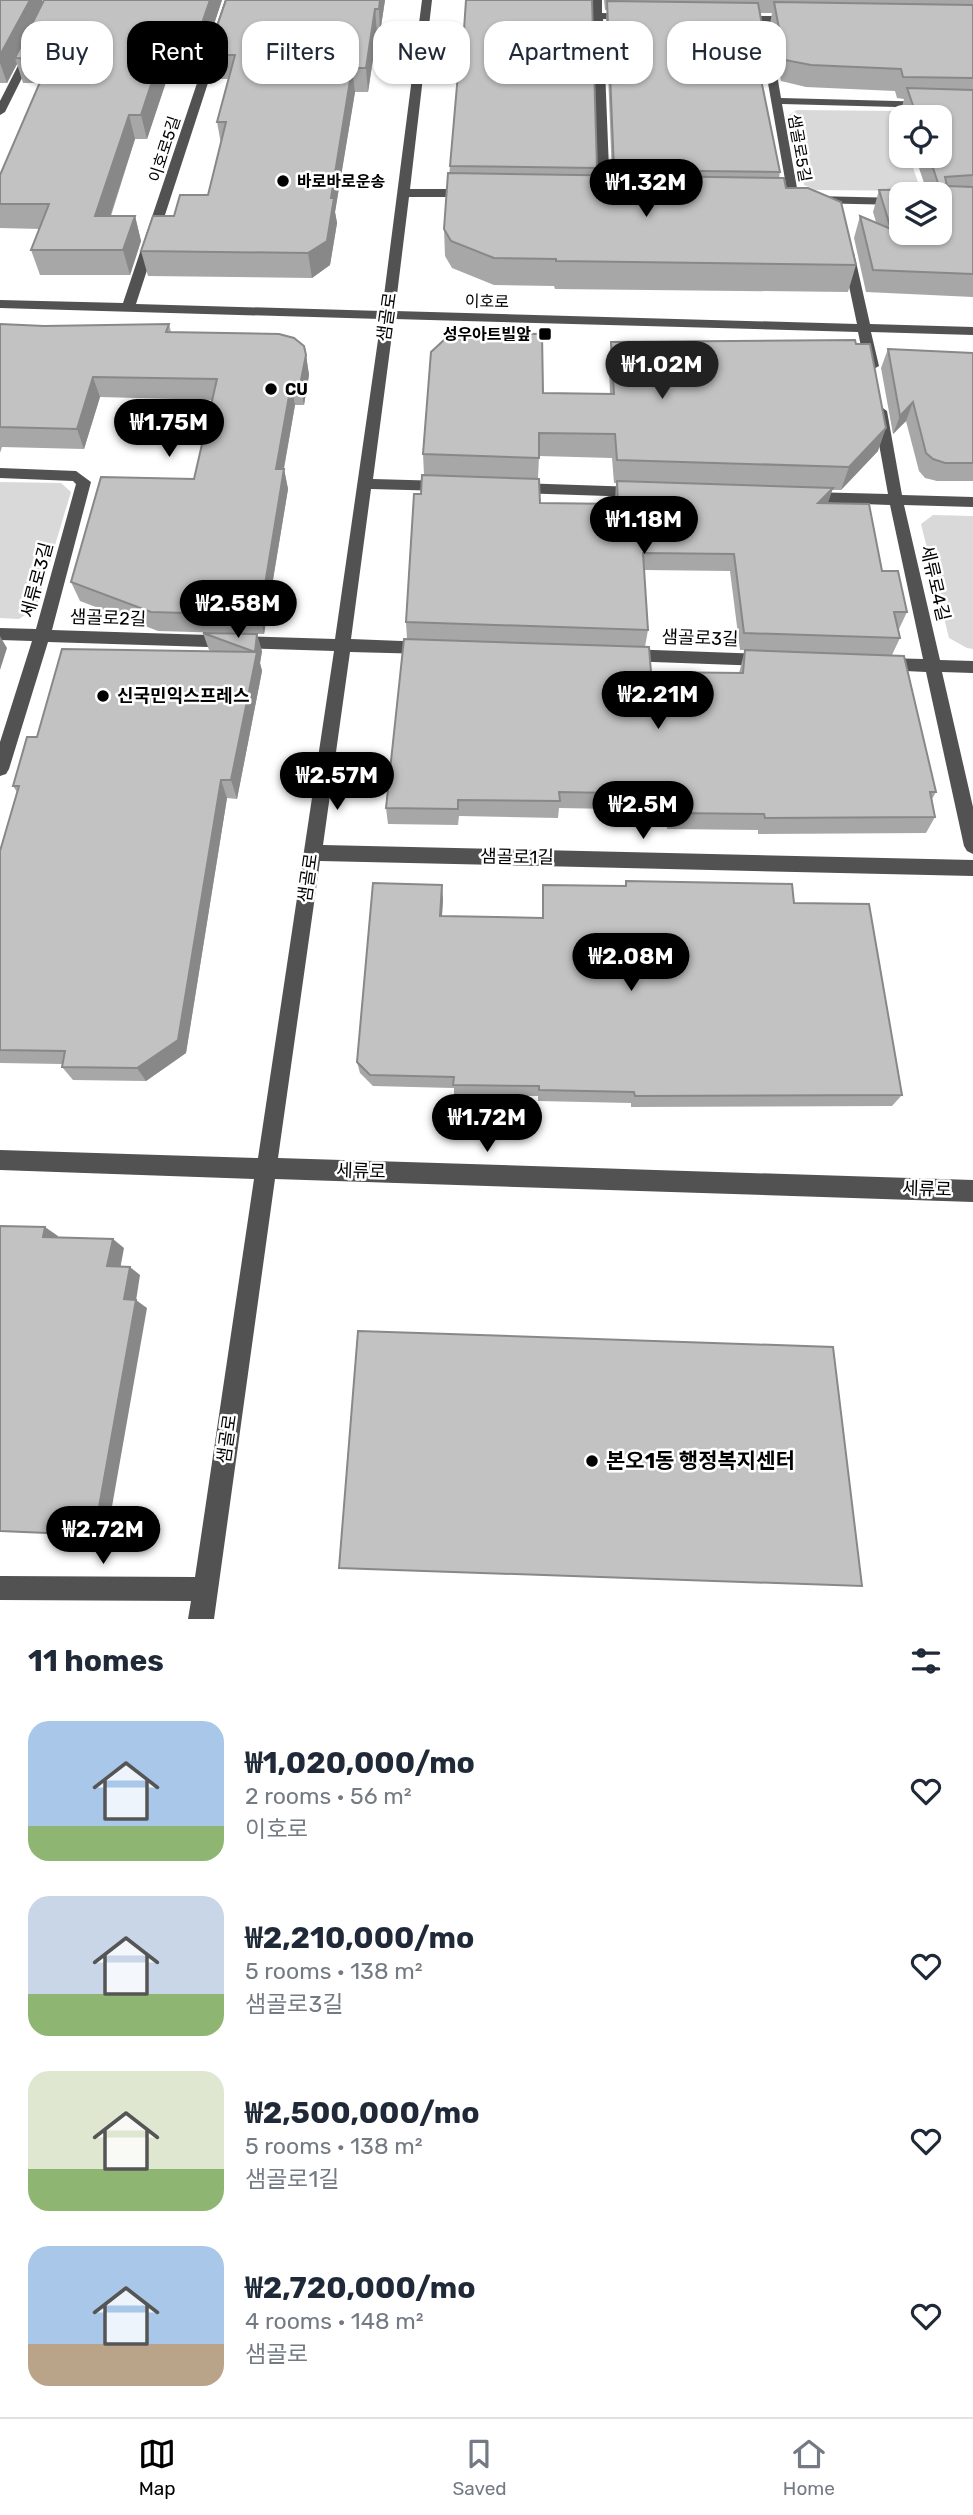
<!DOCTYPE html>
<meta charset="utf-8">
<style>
:root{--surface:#fff;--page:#f2f2f3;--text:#1f2937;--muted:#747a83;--line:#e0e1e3;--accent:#000}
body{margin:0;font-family:Rubik,"Noto Sans KR",sans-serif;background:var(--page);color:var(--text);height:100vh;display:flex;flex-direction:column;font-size:26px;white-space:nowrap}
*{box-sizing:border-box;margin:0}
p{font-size:23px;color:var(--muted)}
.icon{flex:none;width:38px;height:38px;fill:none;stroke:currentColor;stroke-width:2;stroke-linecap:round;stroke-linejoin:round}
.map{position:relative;height:1619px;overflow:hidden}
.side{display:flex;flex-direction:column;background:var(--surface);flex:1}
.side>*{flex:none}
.banner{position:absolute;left:21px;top:21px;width:931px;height:63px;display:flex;gap:14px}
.fabs{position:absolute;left:889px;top:105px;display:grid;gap:14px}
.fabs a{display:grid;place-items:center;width:63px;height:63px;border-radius:14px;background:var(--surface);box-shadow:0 2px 5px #0004;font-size:35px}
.price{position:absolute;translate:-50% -60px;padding:0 16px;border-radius:24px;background:var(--accent);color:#fff;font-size:23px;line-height:46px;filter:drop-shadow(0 2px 4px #0008)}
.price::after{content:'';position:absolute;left:50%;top:42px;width:21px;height:16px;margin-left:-10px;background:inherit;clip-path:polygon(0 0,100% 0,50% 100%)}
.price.active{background:#222;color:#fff}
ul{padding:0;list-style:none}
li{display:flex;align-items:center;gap:21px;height:175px;padding:0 28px}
li span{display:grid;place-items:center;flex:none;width:196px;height:140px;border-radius:21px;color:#555}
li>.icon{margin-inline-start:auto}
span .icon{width:84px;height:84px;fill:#fffc;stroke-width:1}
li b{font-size:30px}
h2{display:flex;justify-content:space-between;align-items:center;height:84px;padding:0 28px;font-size:30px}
.pill{padding:0 24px;border-radius:21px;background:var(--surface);box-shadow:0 2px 5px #0004;font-size:24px;line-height:63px}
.pill.active{background:var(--accent);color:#fff}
.dock{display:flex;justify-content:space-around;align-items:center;height:98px;border-top:2px solid var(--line);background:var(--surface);font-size:19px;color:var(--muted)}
.dock a{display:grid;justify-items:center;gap:4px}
.dock .active{color:var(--accent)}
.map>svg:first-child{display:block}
</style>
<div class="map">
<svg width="973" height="1619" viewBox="0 0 973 1619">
<rect width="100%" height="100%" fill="#fff"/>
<!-- green -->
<g fill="#d9d9d9">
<polygon points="797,110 896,111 901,130 901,156 909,156 921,191 816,190 804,185 789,115"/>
<polygon points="0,482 61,483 71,492 36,608 19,619 0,618"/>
<polygon points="933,515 973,516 973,649 967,648 949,638 921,524"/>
</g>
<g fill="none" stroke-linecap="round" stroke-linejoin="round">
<!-- minor -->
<g fill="#525252" fill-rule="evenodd">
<polygon points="225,0 235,0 136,304 382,311 422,0 432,0 410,189 471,189 477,193 471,197 409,197 395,311 857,324 842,253 848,249 854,253 870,324 973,327 973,335 871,332 879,366 872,370 865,366 858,332 394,319 373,479 444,481 451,486 444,491 371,489 351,639 427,642 435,648 427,654 350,652 323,845 973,860 973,876 320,861 278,1158 973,1180 973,1202 275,1179 214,1619 188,1619 191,1601 0,1600 0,1576 195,1577 254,1179 0,1170 0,1150 258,1158 334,651 48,642 9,769 6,774 0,776 0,742 32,641 0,640 0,628 36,629 76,484 73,481 0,478 0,468 76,471 91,482 52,630 335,639 381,319 0,308 0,300 123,303"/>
<polygon points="592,0 602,0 602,13 630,14 635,17 630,20 603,19 610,194 604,198 598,194"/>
<polygon points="735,16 795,16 800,19 795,22 768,22 781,98 973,103 973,109 782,104 799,199 789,202 757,21 735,20"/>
<polygon points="26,50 35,52 5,112 0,115 0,101"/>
<polygon points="814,196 901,198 901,205 810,203 810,197"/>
<polygon points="880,406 887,411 902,495 973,497 973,507 904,505 940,660 973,661 973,673 942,672 973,807 973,854 967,851 964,846 926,672 885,670 877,664 885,658 923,659 890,505 808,502 801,497 808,492 888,494 873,411"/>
<polygon points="518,483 637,487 644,492 637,497 518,493 511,488"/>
<polygon points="626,649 766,654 774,660 766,666 626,661 618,655"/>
</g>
</g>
<!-- wall -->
<g fill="#a7a7a7" fill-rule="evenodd">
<polygon points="0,0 42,0 43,3 44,0 222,0 196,79 167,79 147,139 135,139 111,216 135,216 141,241 130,275 40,275 31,250 40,229 0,228 0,175 39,83 23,83 17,64 7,83 0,83"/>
<polygon points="226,0 385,0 380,33 377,33 368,92 355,92 335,212 337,223 330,265 312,278 148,276 141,251 174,216 208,195 221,144 217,122 228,79 212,79 207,55"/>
<polygon points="604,0 973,0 973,297 866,292 854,238 860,216 876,222 873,212 879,190 926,189 915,156 940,156 940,117 903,117 901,110 904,99 897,98 895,91 806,87 781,81 770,24 772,13 760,13 768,57 764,78 761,77 780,172 779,178 786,188 856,265 848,292 555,289 554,286 494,285 452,268 445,256 444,229 450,166 597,168 597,175 612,176 606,22 607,10 605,10"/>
<polygon points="0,324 44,326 169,324 171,332 306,355 309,375 304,405 295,405 284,469 288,489 264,634 158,631 80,601 71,582 194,479 212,400 100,397 84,449 2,447 0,453"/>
<path d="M611,342L878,451L841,490H832L827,503L882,571L907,612L899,629H898L900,638L892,655L936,792L932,799L935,817L926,833L758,834V830L667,829L665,810L559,808L558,818L459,816L458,825L388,824L386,808L407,639L406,622L424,475L423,454L543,393L610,394L609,366ZM539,456L612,458L614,483H616L615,504L540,503L538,479ZM644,570L730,571L740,650H745L739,673L651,672L645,647L648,630Z"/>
<polygon points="888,349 973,353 973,481 937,481 925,478 919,471 906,421 893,434 881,368"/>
<polygon points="203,633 262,651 260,663 262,671 237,799 227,798 186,1053 146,1081 73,1080 62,1067 62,1064 0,1063 0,851 17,792 13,786 37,737 212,651 209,650"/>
<polygon points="626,881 794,903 902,1095 892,1106 631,1107 631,1103 538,1101 538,1096 454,1095 454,1088 373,1086 360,1073 357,1062 443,899 442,916 542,918 543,885 625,886"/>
</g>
<!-- shaded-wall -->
<g fill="#888">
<polygon points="30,0 42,0 45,10 15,58 17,64 7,83 0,63 0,55"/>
<polygon points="210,0 222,0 196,79 191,55"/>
<polygon points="380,0 385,0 380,33 379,9"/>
<polygon points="375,9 377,33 368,92 366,68"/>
<polygon points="161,54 167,79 147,139 141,115"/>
<polygon points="352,68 355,92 335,212 337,223 330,265 312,278 308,253 331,198"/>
<polygon points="129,115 135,139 102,241 95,216"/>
<polygon points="135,216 141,241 130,275 123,250"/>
<polygon points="306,355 309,375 304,405 300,385"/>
<polygon points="93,377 100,397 84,449 77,429"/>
<polygon points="291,385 295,405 280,489 276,469"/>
<polygon points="913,402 906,421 893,434 900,416"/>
<polygon points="886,428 878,451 841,490 849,467"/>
<polygon points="284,469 288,489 264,634 260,615"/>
<polygon points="833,488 827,506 818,503"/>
<polygon points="257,634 262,651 260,663 262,671 237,799 231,780"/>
<polygon points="0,636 7,648 0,670"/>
<polygon points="221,780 227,798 186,1053 146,1081 137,1068"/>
<polygon points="442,885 443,899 441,929 440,916"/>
<polygon points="45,1227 58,1236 55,1246 43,1237"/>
<polygon points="113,1239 124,1248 119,1275 107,1266"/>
<polygon points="130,1267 140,1275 135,1307 124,1299"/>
<polygon points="136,1300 147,1308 107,1535 94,1535"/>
</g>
<!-- building -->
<g fill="#c2c2c2" stroke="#888" stroke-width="2" fill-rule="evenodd">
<polygon points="0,0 30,0 0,55"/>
<polygon points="44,0 210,0 191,55 161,54 141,115 129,115 95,216 135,216 123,250 31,250 49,204 0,204 0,175 50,59 15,58"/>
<polygon points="226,0 380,0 379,9 375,9 366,68 352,68 331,198 334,198 327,241 308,253 141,251 153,216 174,216 180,195 208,195 226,122 217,122 235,55 207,55"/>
<polygon points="466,0 592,0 597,168 450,166 458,74 461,74"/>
<polygon points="607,1 758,3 768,57 756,55 780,172 614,170"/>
<polygon points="774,2 973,5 973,78 903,77 901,69 811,65 785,60"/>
<path d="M907,88L973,90V175L945,177L947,186L973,187V274L873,270L860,216L891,229L879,190L940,189L929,156H940V117H917ZM901,194H940V233H901Z"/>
<polygon points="448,173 784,178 786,188 808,188 841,202 856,265 556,261 556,259 494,258 451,241 444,229"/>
<polygon points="0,324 44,326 169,324 166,332 279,334 294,338 304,346 306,355 300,385 291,385 276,469 284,469 260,615 151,612 71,582 101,477 194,479 217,379 93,377 77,429 0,427"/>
<polygon points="467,333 542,334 543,393 614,394 611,342 855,340 856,344 870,344 886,428 849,467 617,460 615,434 539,433 539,458 423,454 431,352 444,340"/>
<polygon points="888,349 973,353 973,463 945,463 933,459 926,453 913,402 900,416"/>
<polygon points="422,475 539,479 540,503 618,504 617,481 833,488 818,503 869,504 882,571 898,571 907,612 894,612 900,638 744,633 734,554 643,553 648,630 406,622 414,494 421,494"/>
<polygon points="203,633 257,634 255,652"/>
<polygon points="404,639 649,647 651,672 743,673 745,650 904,656 936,792 930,792 935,817 765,818 764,814 671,813 669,794 559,792 560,801 458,800 458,809 386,808"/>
<polygon points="62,649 257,652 231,780 221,780 178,1040 137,1068 62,1067 65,1051 0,1050 0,851 19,786 13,786 27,737 37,737"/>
<polygon points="626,881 792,884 794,903 869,904 902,1095 635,1096 634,1092 539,1090 539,1086 453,1085 454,1077 370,1075 357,1062 373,883 442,885 440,916 543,918 543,885 626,886"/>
<polygon points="0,1226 45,1227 43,1237 113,1239 107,1266 130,1267 124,1299 136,1300 94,1535 0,1531"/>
<polygon points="358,1331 833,1347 862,1586 339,1568"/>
</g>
<!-- markers -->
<g fill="#000" stroke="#fff" stroke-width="2.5">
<circle cx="283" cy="181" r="7"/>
<rect x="538" y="327" width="14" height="14" rx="3.5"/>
<circle cx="271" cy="389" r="7"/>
<circle cx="103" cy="696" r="7"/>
<circle cx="592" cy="1461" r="7"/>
</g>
<g text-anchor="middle" stroke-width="5" stroke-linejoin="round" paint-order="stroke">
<!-- far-street labels -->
<g font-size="16" fill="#000" stroke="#fff">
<text transform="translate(800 148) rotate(80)" y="6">샘골로5길</text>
<text transform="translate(164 149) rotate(-72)" y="6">이호로5길</text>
<text transform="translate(487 301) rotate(1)" y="6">이호로</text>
</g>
<!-- far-poi labels -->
<g font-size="16" font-weight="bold" fill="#000" stroke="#fff" text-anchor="start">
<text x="297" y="187">바로바로운송</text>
<text x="531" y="340" text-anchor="end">성우아트빌앞</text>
<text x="285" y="395">CU</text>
</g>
<!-- street labels -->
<g font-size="18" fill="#000" stroke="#fff">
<text transform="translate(387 317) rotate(-82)" y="6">샘골로</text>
<text transform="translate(37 580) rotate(-75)" y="6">세류로3길</text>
<text transform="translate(935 583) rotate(77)" y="6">세류로4길</text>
<text transform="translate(108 618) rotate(2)" y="6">샘골로2길</text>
<text transform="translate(700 638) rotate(2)" y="6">샘골로3길</text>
<text transform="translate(517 857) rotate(1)" y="6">샘골로1길</text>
<text transform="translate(308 878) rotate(-82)" y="6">샘골로</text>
<text transform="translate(361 1171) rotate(2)" y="6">세류로</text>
<text transform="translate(927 1189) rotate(2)" y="6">세류로</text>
<text transform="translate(227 1439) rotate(-82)" y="6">샘골로</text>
</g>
<!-- poi labels -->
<g font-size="18" font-weight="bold" fill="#000" stroke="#fff" text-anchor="start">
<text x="117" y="702">신국민익스프레스</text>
</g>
<!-- near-poi labels -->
<g font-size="21" font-weight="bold" fill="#000" stroke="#fff" text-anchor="start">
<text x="606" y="1468">본오1동 행정복지센터</text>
</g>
</g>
</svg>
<div class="fabs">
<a><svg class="icon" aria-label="locate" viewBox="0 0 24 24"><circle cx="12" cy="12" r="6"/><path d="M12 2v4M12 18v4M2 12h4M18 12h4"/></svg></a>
<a><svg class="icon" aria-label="layers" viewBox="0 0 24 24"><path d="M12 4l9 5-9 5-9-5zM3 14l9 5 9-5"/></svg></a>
</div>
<b class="price" style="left:646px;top:219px">₩1.32M</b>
<b class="price active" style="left:662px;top:401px">₩1.02M</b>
<b class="price" style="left:169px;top:459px">₩1.75M</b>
<b class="price" style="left:644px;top:556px">₩1.18M</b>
<b class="price" style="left:238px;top:640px">₩2.58M</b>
<b class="price" style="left:658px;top:731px">₩2.21M</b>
<b class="price" style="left:337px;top:812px">₩2.57M</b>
<b class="price" style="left:643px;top:841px">₩2.5M</b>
<b class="price" style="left:631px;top:993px">₩2.08M</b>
<b class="price" style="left:487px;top:1154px">₩1.72M</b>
<b class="price" style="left:103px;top:1566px">₩2.72M</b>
<div class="banner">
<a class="pill">Buy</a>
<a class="pill active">Rent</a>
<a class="pill">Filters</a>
<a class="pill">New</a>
<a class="pill">Apartment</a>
<a class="pill">House</a>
</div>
</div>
<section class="side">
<h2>11 homes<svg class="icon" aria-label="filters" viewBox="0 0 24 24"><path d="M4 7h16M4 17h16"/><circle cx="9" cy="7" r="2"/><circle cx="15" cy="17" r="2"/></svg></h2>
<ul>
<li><span style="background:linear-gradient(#a9c7e8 75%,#8fb573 0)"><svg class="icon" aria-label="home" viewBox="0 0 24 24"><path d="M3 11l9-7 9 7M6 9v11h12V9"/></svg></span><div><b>₩1,020,000/mo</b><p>2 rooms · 56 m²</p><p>이호로</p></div><svg class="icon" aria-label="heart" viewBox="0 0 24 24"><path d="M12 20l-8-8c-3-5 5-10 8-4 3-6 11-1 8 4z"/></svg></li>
<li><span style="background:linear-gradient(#c9d6e8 70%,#8fb573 0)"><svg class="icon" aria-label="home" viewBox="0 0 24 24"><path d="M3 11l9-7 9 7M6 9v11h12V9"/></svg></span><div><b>₩2,210,000/mo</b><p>5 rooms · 138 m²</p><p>샘골로3길</p></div><svg class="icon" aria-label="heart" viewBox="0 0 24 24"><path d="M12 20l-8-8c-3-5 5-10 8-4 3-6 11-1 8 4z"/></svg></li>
<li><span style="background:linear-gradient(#dfe7d0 70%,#8fb573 0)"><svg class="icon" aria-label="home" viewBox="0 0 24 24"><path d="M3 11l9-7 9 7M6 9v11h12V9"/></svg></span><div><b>₩2,500,000/mo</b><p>5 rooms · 138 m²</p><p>샘골로1길</p></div><svg class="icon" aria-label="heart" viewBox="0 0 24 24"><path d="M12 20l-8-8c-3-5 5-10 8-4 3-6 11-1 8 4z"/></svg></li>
<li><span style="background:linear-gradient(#a9c7e8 70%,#b9a48a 0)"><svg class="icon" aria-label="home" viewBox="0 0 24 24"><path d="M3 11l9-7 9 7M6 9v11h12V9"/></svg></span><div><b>₩2,720,000/mo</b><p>4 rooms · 148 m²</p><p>샘골로</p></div><svg class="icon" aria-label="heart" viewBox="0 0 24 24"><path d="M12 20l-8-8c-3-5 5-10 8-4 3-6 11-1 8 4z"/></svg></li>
</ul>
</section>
<nav class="dock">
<a class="active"><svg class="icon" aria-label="map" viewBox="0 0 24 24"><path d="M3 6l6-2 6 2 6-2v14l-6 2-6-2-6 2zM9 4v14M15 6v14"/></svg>Map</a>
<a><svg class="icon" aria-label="saved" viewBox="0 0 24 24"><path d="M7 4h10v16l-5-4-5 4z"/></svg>Saved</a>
<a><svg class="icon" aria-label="home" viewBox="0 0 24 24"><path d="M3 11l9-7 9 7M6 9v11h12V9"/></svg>Home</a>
</nav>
